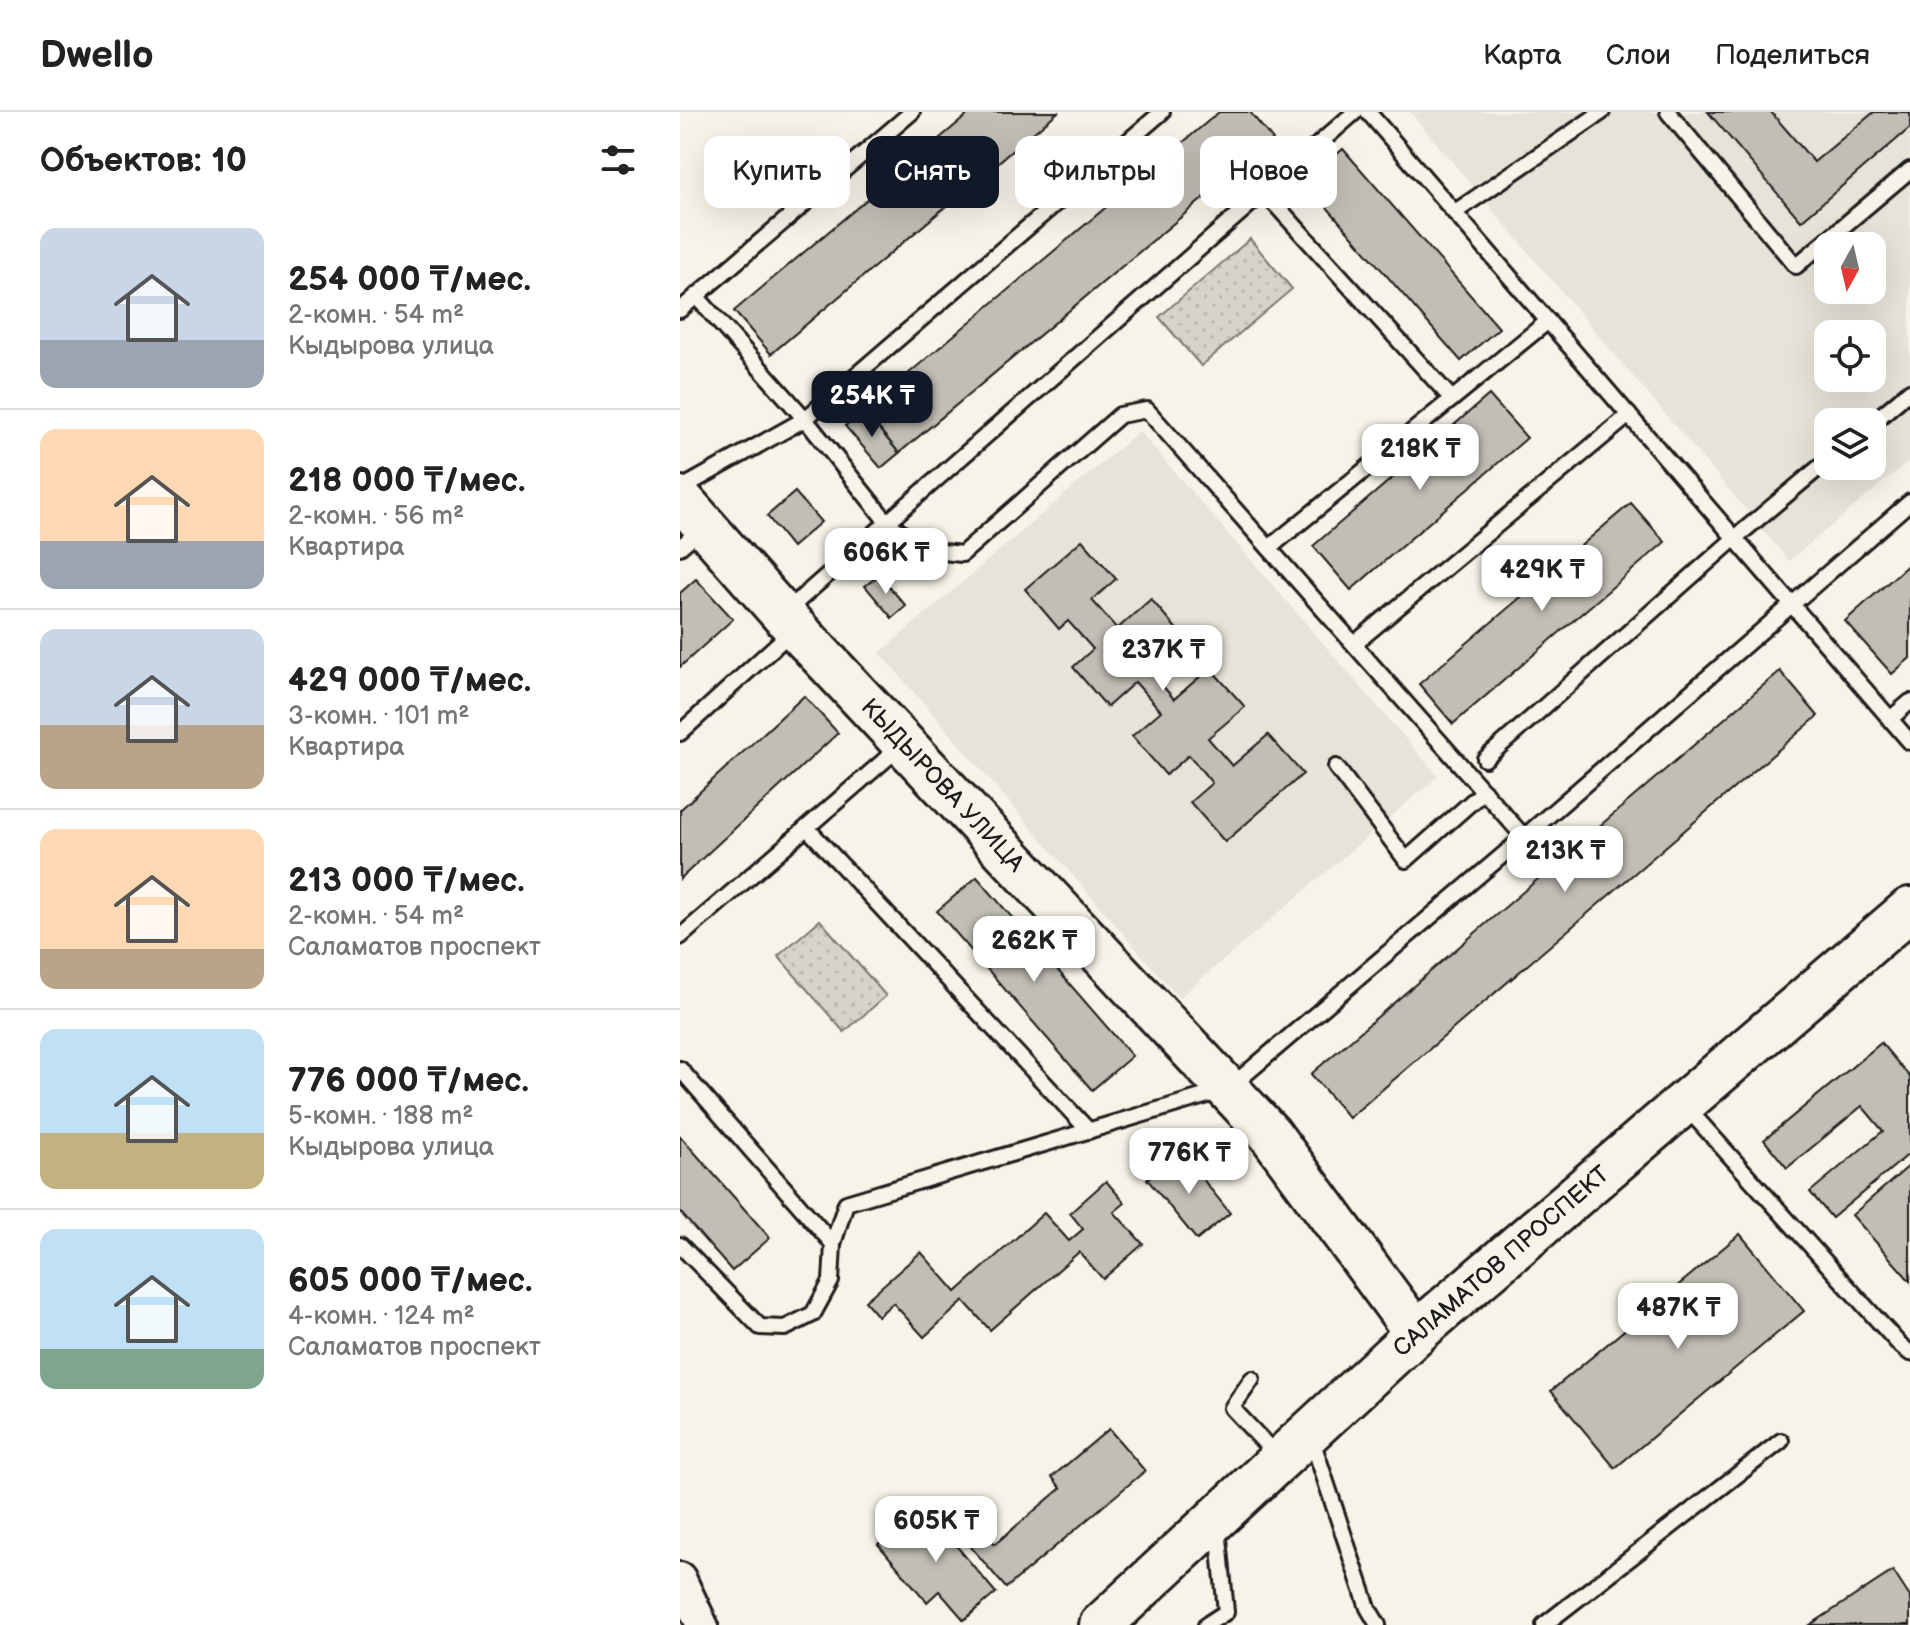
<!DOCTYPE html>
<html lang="ru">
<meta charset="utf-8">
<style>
:root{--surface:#fff;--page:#f6f6f6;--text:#222;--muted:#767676;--line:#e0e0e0;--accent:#111827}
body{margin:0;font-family:"Balsamiq Sans",sans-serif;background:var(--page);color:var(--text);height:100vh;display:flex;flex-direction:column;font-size:30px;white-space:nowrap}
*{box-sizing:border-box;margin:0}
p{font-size:26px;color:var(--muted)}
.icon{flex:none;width:44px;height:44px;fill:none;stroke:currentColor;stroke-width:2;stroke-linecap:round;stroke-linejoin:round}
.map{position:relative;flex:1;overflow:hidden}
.details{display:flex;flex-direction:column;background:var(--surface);width:680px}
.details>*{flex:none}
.guide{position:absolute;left:24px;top:24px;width:760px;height:72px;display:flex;gap:16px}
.needle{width:52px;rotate:188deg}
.tools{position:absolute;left:1134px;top:120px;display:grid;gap:16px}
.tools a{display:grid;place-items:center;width:72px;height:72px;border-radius:16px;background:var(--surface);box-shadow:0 8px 32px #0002;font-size:40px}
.price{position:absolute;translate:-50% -68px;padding:0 18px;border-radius:16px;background:#fff;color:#222;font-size:26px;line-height:52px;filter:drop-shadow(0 2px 4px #0008)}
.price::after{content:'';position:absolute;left:50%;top:48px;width:24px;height:18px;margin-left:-12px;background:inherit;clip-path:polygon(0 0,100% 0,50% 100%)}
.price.active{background:var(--accent);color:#fff}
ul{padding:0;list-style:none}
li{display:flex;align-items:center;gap:24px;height:200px;padding:0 40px}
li+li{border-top:2px solid var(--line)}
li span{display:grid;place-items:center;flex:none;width:224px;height:160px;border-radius:16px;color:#555}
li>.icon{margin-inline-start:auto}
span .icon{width:96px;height:96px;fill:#fffc;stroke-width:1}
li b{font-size:34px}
h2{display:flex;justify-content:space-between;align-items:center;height:96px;padding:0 40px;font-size:34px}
.tag{padding:0 28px;border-radius:16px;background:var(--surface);box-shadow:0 8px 32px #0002;font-size:28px;line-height:72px}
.tag.active{background:var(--accent);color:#fff}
header{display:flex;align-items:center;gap:48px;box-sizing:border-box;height:112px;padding:0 40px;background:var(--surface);border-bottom:2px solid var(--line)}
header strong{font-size:38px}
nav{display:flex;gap:44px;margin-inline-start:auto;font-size:28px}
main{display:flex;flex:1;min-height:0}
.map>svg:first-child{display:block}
</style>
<header>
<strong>Dwello</strong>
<nav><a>Карта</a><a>Слои</a><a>Поделиться</a></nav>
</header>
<main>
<section class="details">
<h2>Объектов: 10<svg class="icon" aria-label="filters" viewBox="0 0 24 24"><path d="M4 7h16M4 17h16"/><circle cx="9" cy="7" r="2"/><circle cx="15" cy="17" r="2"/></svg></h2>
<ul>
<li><span style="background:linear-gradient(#c9d6e8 70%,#9aa5b1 0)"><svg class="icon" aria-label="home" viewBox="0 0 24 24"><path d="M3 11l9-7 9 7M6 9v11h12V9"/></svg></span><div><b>254 000 ₸/мес.</b><p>2-комн. · 54 m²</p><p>Кыдырова улица</p></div></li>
<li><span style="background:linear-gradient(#ffd9b3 70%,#9aa5b1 0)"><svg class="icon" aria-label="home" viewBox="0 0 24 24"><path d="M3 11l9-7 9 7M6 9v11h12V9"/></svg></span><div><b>218 000 ₸/мес.</b><p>2-комн. · 56 m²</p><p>Квартира</p></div></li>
<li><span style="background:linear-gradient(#c9d6e8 60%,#b9a48a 0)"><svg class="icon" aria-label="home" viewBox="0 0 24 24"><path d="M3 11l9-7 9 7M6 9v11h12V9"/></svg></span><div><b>429 000 ₸/мес.</b><p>3-комн. · 101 m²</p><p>Квартира</p></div></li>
<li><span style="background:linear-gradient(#ffd9b3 75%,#b9a48a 0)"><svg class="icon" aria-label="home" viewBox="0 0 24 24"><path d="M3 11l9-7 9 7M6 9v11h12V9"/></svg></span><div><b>213 000 ₸/мес.</b><p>2-комн. · 54 m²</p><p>Саламатов проспект</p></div></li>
<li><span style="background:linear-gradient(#bfe0f5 65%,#c2b280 0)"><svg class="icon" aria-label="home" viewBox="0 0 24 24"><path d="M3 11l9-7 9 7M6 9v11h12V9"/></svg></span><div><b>776 000 ₸/мес.</b><p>5-комн. · 188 m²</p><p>Кыдырова улица</p></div></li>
<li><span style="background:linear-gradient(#bfe0f5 75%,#7fa58c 0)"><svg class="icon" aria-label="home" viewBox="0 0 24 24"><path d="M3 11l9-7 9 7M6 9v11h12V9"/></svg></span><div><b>605 000 ₸/мес.</b><p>4-комн. · 124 m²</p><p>Саламатов проспект</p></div></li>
</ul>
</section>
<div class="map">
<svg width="1230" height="1513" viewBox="0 0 1230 1513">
<defs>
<pattern id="park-dots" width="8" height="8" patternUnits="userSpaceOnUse" patternTransform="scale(2)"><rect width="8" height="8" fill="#d7d3cb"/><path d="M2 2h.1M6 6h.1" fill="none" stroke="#b8b5ae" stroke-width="1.8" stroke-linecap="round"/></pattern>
</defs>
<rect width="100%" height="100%" fill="#f7f3e8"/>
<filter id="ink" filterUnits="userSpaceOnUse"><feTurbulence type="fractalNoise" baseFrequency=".0125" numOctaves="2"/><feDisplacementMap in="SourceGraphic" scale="16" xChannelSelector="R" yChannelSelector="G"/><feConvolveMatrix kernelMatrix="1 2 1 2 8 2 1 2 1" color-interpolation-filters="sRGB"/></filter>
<g filter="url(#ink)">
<!-- built -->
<g fill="#e6e3d9" fill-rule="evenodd">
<path d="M730,0H1230V348L1109,449ZM1148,134H1192V178H1148ZM1148,222H1192V266H1148ZM1148,310H1192V354H1148Z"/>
<polygon points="459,319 758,664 499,886 200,541"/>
</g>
<!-- park -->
<g fill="url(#park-dots)" stroke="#7a7874" stroke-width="2">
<polygon points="570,127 612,177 521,254 479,205"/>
<polygon points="140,808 206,884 164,920 98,844"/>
</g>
<!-- building -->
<g fill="#c0beb5" stroke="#1c1c1c" stroke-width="2">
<polygon points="291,0 378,0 91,242 54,199"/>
<polygon points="539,0 570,0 593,28 219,341 184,299"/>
<polygon points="1028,0 1091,0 1134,50 1194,0 1230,0 1230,16 1121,109"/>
<polygon points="663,37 819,216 781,249 625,70"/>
<polygon points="809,283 847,326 671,478 633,434"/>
<polygon points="184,299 219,341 201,356 165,314"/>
<polygon points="115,380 141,410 112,435 87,404"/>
<polygon points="951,391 985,430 773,612 739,572"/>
<polygon points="402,428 436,467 412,488 437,517 471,487 505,527 469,558 494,587 530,556 565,595 528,626 552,654 588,623 623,662 545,730 510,690 532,671 509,643 486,663 452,624 481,599 455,570 427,595 393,555 413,537 388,509 379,517 345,477"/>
<polygon points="1230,451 1230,546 1212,562 1165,509"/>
<polygon points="199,463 226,494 212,506 185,474"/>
<polygon points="16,467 53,507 0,555 0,481"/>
<polygon points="1100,559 1138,604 669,1006 631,962"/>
<polygon points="124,584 158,621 0,767 0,698"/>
<polygon points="297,765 452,944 412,978 257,799"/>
<polygon points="1201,931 1230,965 1230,1041 1152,1106 1130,1080 1203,1019 1182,994 1107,1056 1084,1028"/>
<polygon points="0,1024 90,1126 52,1159 0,1100"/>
<polygon points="501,1040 550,1101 517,1128 467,1067"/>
<polygon points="1230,1053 1230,1169 1172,1103"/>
<polygon points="426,1069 445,1091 434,1100 463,1132 423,1167 399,1140 310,1218 284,1189 244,1225 213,1191 198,1204 185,1189 241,1140 276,1180 364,1101 389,1129 403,1117 390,1101"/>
<polygon points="1060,1122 1124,1199 935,1356 871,1279"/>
<polygon points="429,1317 465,1359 326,1476 279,1421 295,1407 315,1432 381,1376 372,1365"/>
<polygon points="243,1394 316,1481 284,1508 259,1479 247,1490 198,1432"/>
<polygon points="1213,1459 1230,1485 1230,1513 1130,1513"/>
</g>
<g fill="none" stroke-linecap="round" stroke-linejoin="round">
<!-- lane casing -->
<g stroke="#1c1c1c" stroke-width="20">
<g id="lane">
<polyline points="688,0 1230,630"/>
<polyline points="988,0 1116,154 1230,58"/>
<polyline points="584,80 772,287"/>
<polyline points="775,100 922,0"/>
<polyline points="0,198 232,0"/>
<polyline points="1192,311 1230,279"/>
<polyline points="0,377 125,307 482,0"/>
<polyline points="0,435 21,417"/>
<polyline points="589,436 868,209"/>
<polyline points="104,501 675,0"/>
<polyline points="674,532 949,303"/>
<polyline points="1210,607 1230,590"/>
<polyline points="0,621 112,519"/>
<polyline points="805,647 1055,426 1148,348"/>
<polyline points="656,655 726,748 804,679"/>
<polyline points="127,716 409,1019"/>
<polyline points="844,725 1230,390"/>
<polyline points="0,825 221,634"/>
<polyline points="0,957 153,1132"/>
<polyline points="1006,995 1219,1232 1230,1241"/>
<polyline points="0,1133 80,1215 105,1216 133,1202 151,1169 153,1132 166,1091 548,977 844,725 467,298 440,303 282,442 244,438 207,410 125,307 16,184"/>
<polyline points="572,1267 552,1296 597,1344"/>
<polyline points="631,1325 688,1496 698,1513"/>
<polyline points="526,1513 546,1500 538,1416"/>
<polyline points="864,1513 1101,1329"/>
</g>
</g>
<!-- street casing -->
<g stroke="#1c1c1c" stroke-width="36">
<polyline id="street" points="0,1466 22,1513"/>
</g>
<!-- secondary casing -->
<g stroke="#1c1c1c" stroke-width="48">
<g id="secondary">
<polyline points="0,386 102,502 590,1022 736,1221"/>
<polyline points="421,1513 742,1216 1230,797"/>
</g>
</g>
<!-- lane -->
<use href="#lane" stroke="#f7f3e8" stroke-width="14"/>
<!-- street -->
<use href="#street" stroke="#f7f3e8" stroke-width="30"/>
<!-- secondary -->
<use href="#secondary" stroke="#f7f3e8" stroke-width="42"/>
</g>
</g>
<g text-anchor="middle" stroke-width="8" stroke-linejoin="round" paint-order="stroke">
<!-- street labels -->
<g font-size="24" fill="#1c1c1c" stroke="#f7f3e8">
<text transform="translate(263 673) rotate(47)" y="8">КЫДЫРОВА УЛИЦА</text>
<text transform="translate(821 1149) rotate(-41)" y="8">САЛАМАТОВ ПРОСПЕКТ</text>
</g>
</g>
</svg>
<div class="tools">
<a><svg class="needle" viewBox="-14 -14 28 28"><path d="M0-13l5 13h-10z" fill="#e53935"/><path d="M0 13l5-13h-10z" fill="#767676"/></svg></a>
<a><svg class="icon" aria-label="locate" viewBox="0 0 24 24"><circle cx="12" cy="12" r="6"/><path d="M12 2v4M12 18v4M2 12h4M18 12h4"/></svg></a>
<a><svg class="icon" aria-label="layers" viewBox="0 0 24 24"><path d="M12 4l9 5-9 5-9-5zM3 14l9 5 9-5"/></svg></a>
</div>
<b class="price active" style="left:192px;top:327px">254K ₸</b>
<b class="price" style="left:740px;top:380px">218K ₸</b>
<b class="price" style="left:206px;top:484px">606K ₸</b>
<b class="price" style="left:862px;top:501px">429K ₸</b>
<b class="price" style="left:483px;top:581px">237K ₸</b>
<b class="price" style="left:885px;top:782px">213K ₸</b>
<b class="price" style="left:354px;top:872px">262K ₸</b>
<b class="price" style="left:509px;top:1084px">776K ₸</b>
<b class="price" style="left:998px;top:1239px">487K ₸</b>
<b class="price" style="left:256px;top:1452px">605K ₸</b>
<div class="guide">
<a class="tag">Купить</a>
<a class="tag active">Снять</a>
<a class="tag">Фильтры</a>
<a class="tag">Новое</a>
</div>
</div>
</main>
